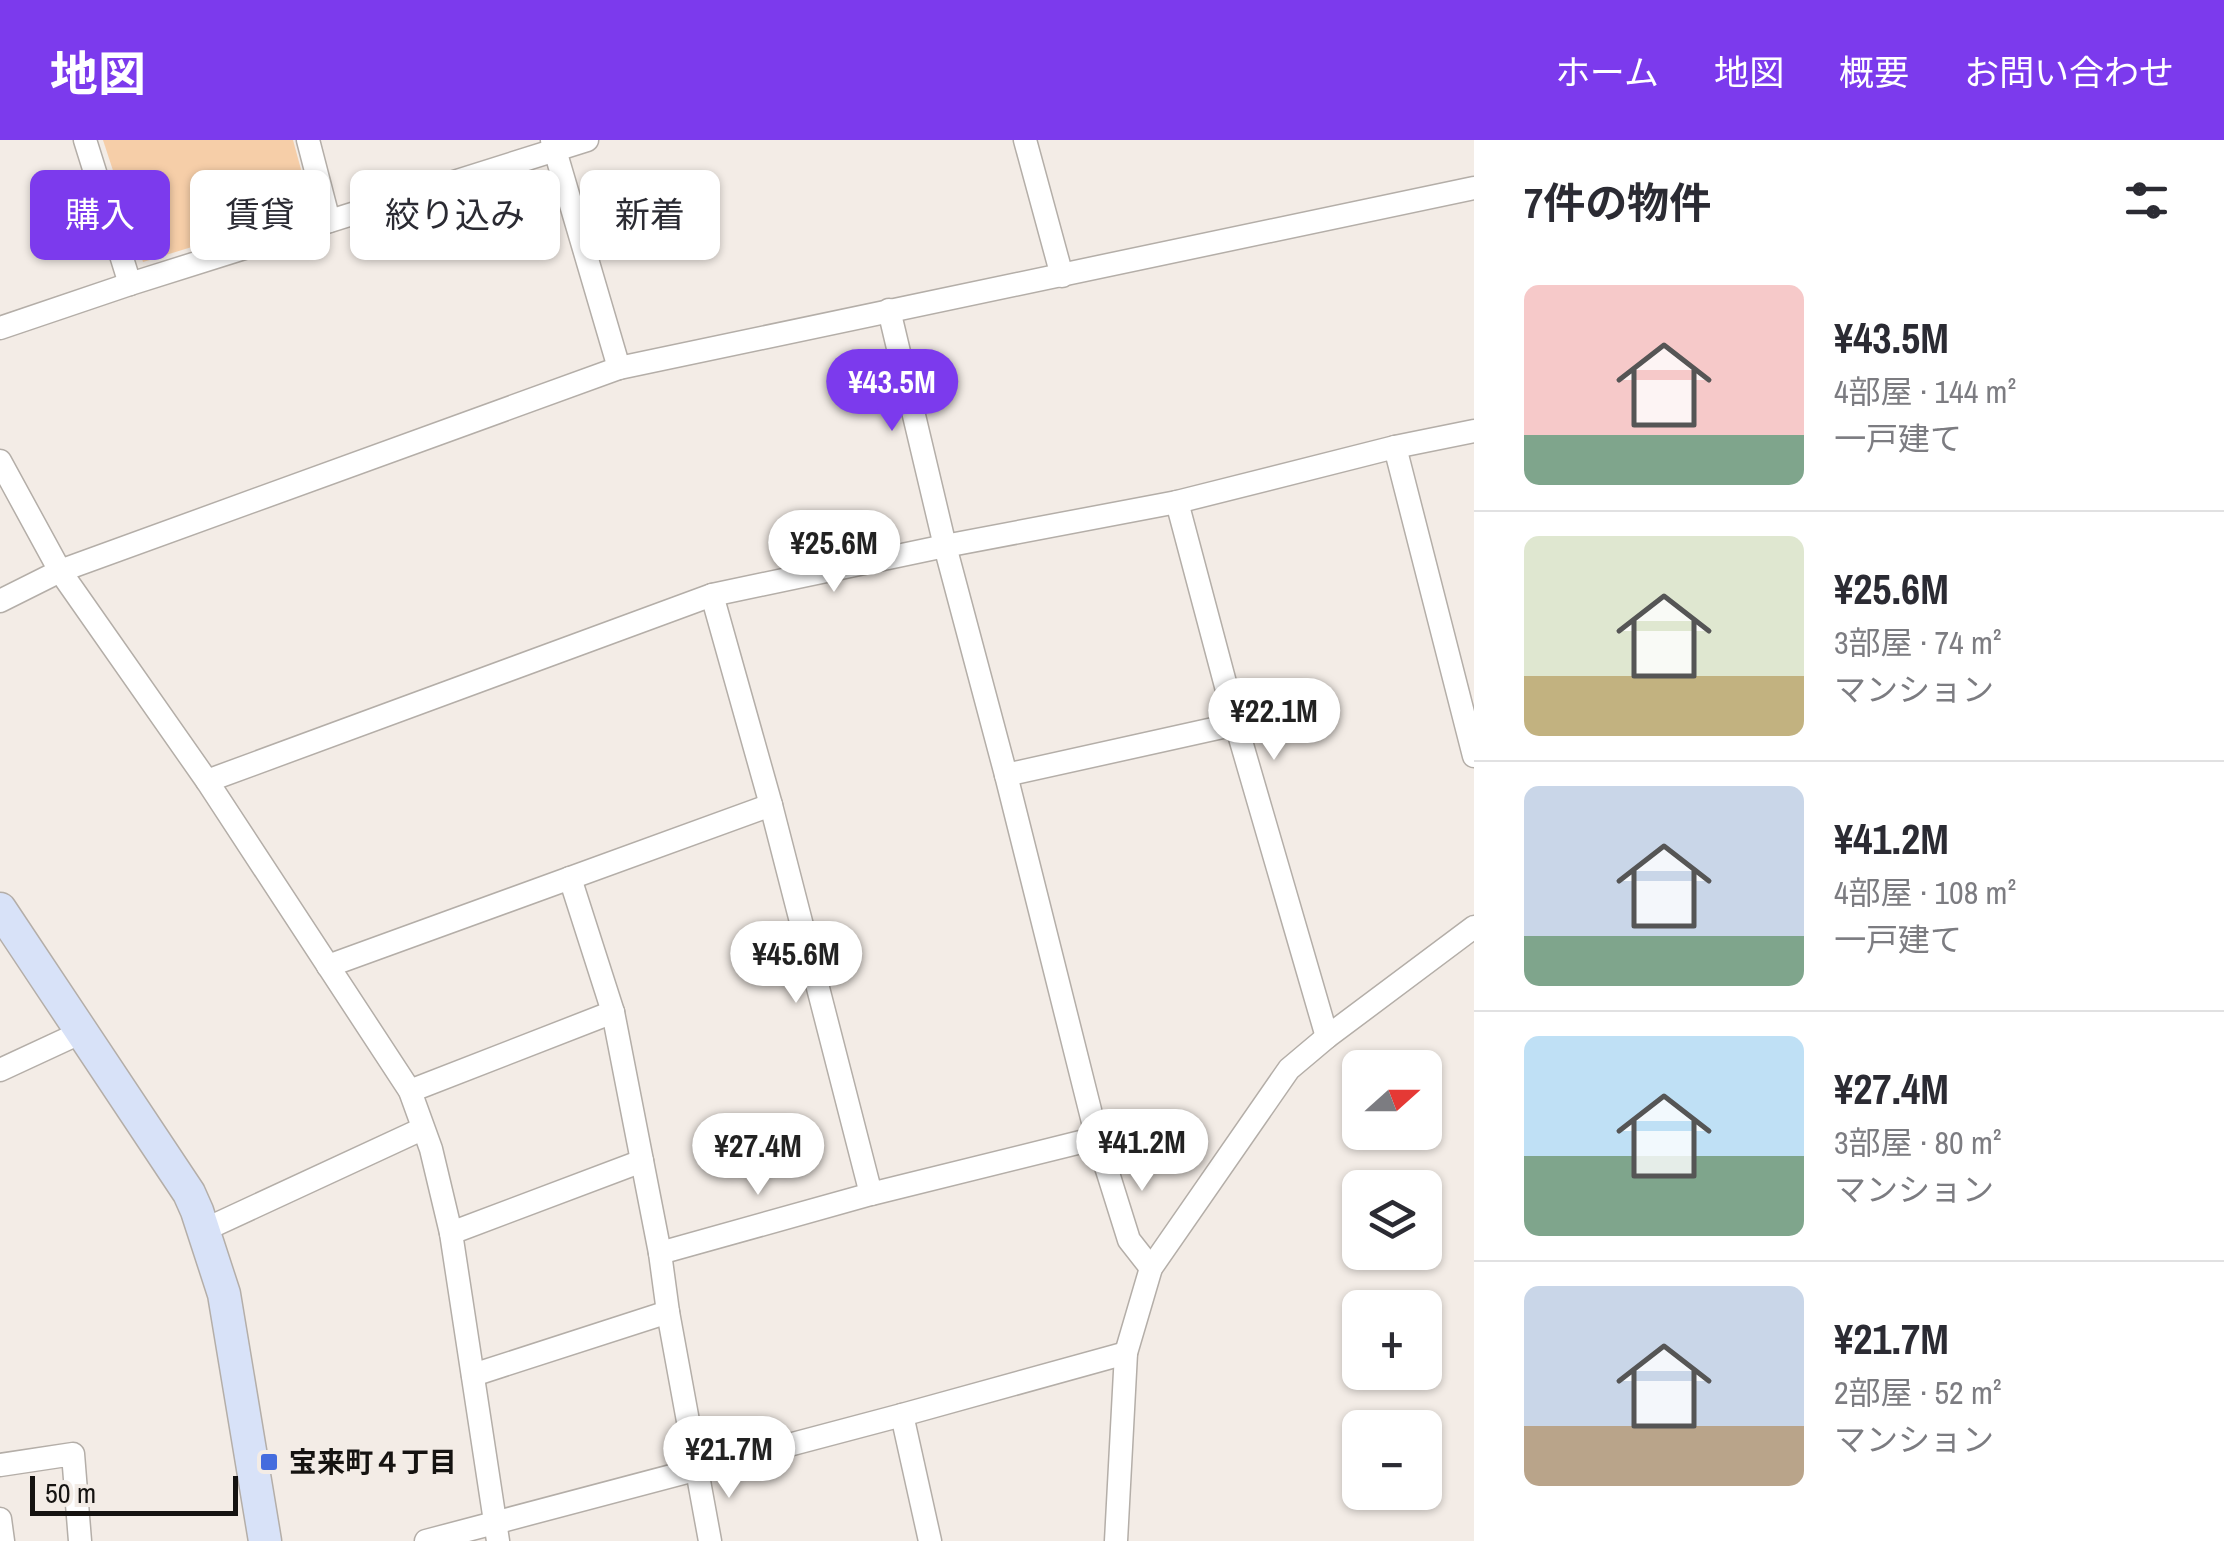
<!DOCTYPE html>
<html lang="ja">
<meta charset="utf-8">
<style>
:root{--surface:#fff;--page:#f7f7f7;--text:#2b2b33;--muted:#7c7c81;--line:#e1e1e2;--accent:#7c3aed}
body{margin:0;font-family:"Archivo Narrow","Noto Sans JP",sans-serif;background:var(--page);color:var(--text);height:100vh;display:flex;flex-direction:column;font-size:38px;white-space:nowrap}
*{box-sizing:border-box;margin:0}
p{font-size:32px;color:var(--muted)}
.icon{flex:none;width:55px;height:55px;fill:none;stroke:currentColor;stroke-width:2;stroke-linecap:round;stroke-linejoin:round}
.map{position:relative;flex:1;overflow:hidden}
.drawer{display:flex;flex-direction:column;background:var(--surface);width:750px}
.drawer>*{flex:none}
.top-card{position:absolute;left:30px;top:30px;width:950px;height:90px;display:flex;gap:20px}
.needle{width:65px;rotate:69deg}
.buttons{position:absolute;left:1342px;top:910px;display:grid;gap:20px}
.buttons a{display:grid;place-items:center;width:100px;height:100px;border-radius:15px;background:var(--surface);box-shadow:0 2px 8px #0004;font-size:50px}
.scale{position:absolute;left:30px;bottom:25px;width:208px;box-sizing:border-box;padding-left:10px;border:5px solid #151311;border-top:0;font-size:28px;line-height:35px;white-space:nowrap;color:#151311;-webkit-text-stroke:8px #f3ece6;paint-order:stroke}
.price{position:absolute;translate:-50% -85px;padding:0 22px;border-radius:35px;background:#fff;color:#222;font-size:32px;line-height:65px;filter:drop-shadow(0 2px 5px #0008)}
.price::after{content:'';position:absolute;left:50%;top:60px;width:30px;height:22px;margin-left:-15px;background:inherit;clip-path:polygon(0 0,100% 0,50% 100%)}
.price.selected{background:var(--accent);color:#fff}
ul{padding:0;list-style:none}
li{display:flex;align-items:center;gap:30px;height:250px;padding:0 50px}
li+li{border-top:2px solid var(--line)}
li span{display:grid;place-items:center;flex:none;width:280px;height:200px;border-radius:15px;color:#555}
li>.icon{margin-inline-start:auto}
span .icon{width:120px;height:120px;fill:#fffc;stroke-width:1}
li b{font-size:42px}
h2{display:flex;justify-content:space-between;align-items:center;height:120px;padding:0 50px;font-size:42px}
.pill{padding:0 35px;border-radius:15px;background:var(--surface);box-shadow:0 2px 8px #0004;font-size:35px;line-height:90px}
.pill.selected{background:var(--accent);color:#fff}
header{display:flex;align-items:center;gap:60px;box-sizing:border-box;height:140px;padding:0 50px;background:var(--accent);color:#fff}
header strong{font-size:48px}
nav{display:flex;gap:55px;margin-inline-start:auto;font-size:35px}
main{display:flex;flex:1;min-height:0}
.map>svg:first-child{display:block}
</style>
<header>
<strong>地図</strong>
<nav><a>ホーム</a><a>地図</a><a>概要</a><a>お問い合わせ</a></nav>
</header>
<main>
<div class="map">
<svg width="1474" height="1401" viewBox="0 0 1474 1401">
<rect width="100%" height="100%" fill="#f3ece6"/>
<!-- park -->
<polygon fill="#f6cea8" points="103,0 293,0 312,70 143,122"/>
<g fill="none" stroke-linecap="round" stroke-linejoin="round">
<!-- street casing -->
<g stroke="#b4aea8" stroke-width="25">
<g id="street">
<polyline points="85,0 130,144"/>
<polyline points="308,0 329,81"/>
<polyline points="552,0 619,228"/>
<polyline points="1025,0 1062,136"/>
<polyline points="889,170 945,406 1006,635 1097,998 1129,1100 1151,1128"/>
<polyline points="0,188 130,144 587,0"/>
<polyline points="1395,307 1474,616"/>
<polyline points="0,321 60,431 207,641 410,951 431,1009 451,1093 498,1401"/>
<polyline points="1177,362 1236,584 1327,897"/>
<polyline points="712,455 771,665 871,1054"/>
<polyline points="0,461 60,431 619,228 1474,48"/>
<polyline points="1006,635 1236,584"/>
<polyline points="207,641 712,455 945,406 1177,362 1395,307 1474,291"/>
<polyline points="570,738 613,872 660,1113 668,1172 710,1401"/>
<polyline points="328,826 771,665"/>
<polyline points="0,930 82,892"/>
<polyline points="410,951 613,872"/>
<polyline points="204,1090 422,989"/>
<polyline points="451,1093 642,1021"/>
<polyline points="660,1113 871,1054 1097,998"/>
<polyline points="473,1235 668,1172"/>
<polyline points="902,1275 930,1401"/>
<polyline points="0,1325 73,1314 80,1401"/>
<polyline points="0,1379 3,1401"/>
<polyline points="426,1401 902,1275 1126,1213"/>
<polyline points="1116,1401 1126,1213 1151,1128 1289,929 1327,897 1474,787"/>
</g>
</g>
<!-- secondary casing -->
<g stroke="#b4aea8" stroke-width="35">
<polyline id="secondary" points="0,769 189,1053 197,1071 224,1154 265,1401"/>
</g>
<!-- street -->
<use href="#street" stroke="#fff" stroke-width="22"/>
<!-- secondary -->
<use href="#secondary" stroke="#d8e2f8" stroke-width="32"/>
</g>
<!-- markers -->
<rect fill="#446cde" stroke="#f3ece6" stroke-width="4" x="259" y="1312" width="20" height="20" rx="5"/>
<g text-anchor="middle" stroke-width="10" stroke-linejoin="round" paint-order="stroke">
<!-- poi labels -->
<g font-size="28" font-weight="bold" fill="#151311" stroke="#f3ece6" text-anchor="start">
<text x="289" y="1332">宝来町４丁目</text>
</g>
</g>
</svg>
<div class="buttons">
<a><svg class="needle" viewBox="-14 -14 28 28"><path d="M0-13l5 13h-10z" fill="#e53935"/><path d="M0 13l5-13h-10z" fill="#7c7c81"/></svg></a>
<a><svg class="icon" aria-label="layers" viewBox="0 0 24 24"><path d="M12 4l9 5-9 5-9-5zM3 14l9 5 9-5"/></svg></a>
<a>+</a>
<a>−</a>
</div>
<div class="scale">50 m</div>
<b class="price selected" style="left:892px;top:294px">¥43.5M</b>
<b class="price" style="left:834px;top:455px">¥25.6M</b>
<b class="price" style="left:1274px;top:623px">¥22.1M</b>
<b class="price" style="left:796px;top:866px">¥45.6M</b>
<b class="price" style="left:1142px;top:1054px">¥41.2M</b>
<b class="price" style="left:758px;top:1058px">¥27.4M</b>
<b class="price" style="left:729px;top:1361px">¥21.7M</b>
<div class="top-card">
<a class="pill selected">購入</a>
<a class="pill">賃貸</a>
<a class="pill">絞り込み</a>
<a class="pill">新着</a>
</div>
</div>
<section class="drawer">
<h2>7件の物件<svg class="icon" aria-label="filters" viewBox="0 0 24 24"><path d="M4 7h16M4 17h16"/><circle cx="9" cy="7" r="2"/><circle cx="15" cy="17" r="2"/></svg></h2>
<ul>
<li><span style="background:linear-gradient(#f6c9c9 75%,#7fa58c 0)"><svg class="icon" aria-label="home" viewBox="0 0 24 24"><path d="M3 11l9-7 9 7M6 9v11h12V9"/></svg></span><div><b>¥43.5M</b><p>4部屋 · 144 m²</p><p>一戸建て</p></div></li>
<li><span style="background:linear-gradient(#dfe7d0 70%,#c2b280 0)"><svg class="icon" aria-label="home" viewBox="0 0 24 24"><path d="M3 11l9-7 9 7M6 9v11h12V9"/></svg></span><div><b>¥25.6M</b><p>3部屋 · 74 m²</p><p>マンション</p></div></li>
<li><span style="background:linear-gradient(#c9d6e8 75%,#7fa58c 0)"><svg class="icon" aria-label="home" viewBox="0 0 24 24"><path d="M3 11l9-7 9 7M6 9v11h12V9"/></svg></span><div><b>¥41.2M</b><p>4部屋 · 108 m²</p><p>一戸建て</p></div></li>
<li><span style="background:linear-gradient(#bfe0f5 60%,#7fa58c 0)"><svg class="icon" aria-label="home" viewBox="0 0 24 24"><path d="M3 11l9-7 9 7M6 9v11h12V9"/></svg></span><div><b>¥27.4M</b><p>3部屋 · 80 m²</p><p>マンション</p></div></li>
<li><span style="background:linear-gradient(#c9d6e8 70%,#b9a48a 0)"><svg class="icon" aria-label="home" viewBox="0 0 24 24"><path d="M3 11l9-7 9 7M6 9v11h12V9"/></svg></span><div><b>¥21.7M</b><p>2部屋 · 52 m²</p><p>マンション</p></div></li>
</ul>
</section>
</main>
